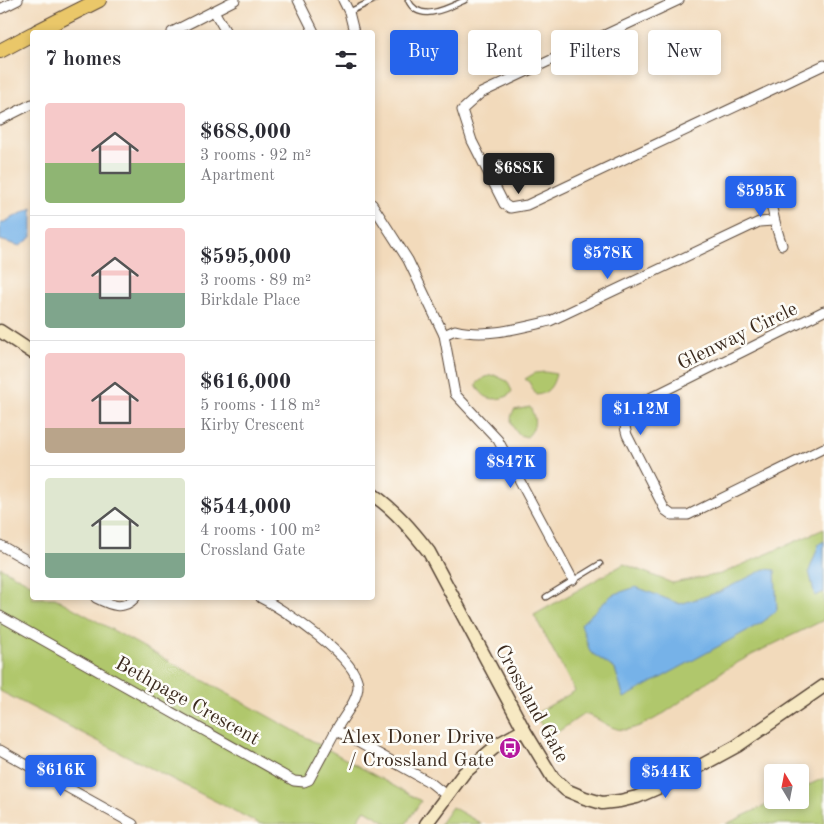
<!DOCTYPE html>
<meta charset="utf-8">
<style>
:root{--surface:#fff;--page:#f2f2f3;--text:#2b2b33;--muted:#7c7c81;--line:#e1e1e2;--accent:#2563eb}
body{margin:0;font-family:"Old Standard TT",serif;background:var(--page);color:var(--text);height:100vh;display:flex;flex-direction:column;font-size:19px;white-space:nowrap}
*{box-sizing:border-box;margin:0}
p{font-size:16px;color:var(--muted)}
.icon{flex:none;width:28px;height:28px;fill:none;stroke:currentColor;stroke-width:2;stroke-linecap:round;stroke-linejoin:round}
.map{position:relative;flex:1;overflow:hidden}
.side{position:absolute;left:30px;top:30px;width:345px;height:570px;display:flex;flex-direction:column;background:var(--surface);border-radius:5px;box-shadow:0 2px 8px #0003}
.side>*{flex:none}
.guide{position:absolute;left:390px;top:30px;width:359px;height:45px;display:flex;gap:10px}
.needle{width:32px;rotate:350deg}
.tools{position:absolute;left:764px;top:764px;display:grid;gap:10px}
.tools a{display:grid;place-items:center;width:45px;height:45px;border-radius:5px;background:var(--surface);box-shadow:0 2px 8px #0003;font-size:25px}
.price{position:absolute;translate:-50% -42px;padding:0 11px;border-radius:5px;background:var(--accent);color:#fff;font-size:16px;line-height:32px;filter:drop-shadow(0 1px 2px #0008)}
.price::after{content:'';position:absolute;left:50%;top:30px;width:15px;height:11px;margin-left:-8px;background:inherit;clip-path:polygon(0 0,100% 0,50% 100%)}
.price.on{background:#222;color:#fff}
ul{padding:0;list-style:none}
li{display:flex;align-items:center;gap:15px;height:125px;padding:0 15px}
li+li{border-top:1px solid var(--line)}
li span{display:grid;place-items:center;flex:none;width:140px;height:100px;border-radius:5px;color:#555}
li>.icon{margin-inline-start:auto}
span .icon{width:60px;height:60px;fill:#fffc;stroke-width:1}
li b{font-size:21px}
h2{display:flex;justify-content:space-between;align-items:center;height:60px;padding:0 15px;font-size:21px}
.tag{padding:0 18px;border-radius:5px;background:var(--surface);box-shadow:0 2px 8px #0003;font-size:18px;line-height:45px}
.tag.on{background:var(--accent);color:#fff}
.map>svg:first-child{display:block}
</style>
<div class="map">
<svg width="824" height="824" viewBox="0 0 824 824">
<rect width="100%" height="100%" fill="#fdfcf7"/>
<filter id="ink" filterUnits="userSpaceOnUse"><feTurbulence type="fractalNoise" baseFrequency=".02" numOctaves="2"/><feDisplacementMap in="SourceGraphic" scale="10" xChannelSelector="R" yChannelSelector="G"/><feConvolveMatrix kernelMatrix="1 2 1 2 8 2 1 2 1" color-interpolation-filters="sRGB"/></filter>
<filter id="wash" filterUnits="userSpaceOnUse"><feTurbulence type="fractalNoise" baseFrequency=".0096" numOctaves="4" result="noise"/><feDisplacementMap in="SourceGraphic" scale="20" xChannelSelector="R" yChannelSelector="G"/><feGaussianBlur stdDeviation="1.12" result="paint"/><feColorMatrix in="noise" values="0 0 0 0 0 0 0 0 0 0 0 0 0 0 0 0 0 1.4 0 .05"/><feComposite in="paint" operator="in"/></filter>
<g filter="url(#wash)">
<rect width="100%" height="100%" fill="#f2dabb"/>
<!-- green -->
<g fill="#b0c76c" stroke="#767845">
<path d="M545,372L556,374C553,386 548,394 536,395L529,382L525,379L535,373Z"/>
<path d="M494,375L507,381L512,391L508,396C492,402 483,399 476,384L485,377Z"/>
<path d="M530,407C536,419 537,427 527,437L519,435C512,427 508,420 514,410Z"/>
<path d="M824,529V620C786,639 746,655 711,679C686,696 661,721 630,729C612,734 599,716 584,714L549,738L535,714L575,691L534,615L624,564L672,583L721,574Z"/>
<polygon points="0,567 32,585 32,598 55,598 421,801 406,824 389,824 365,810 355,824 260,824 0,691"/>
<polygon points="824,778 824,824 726,824 777,800 800,800 800,789"/>
<polygon points="452,807 482,824 440,824"/>
</g>
<!-- water -->
<g fill="#76b2e8" stroke="#586e83">
<polygon points="32,208 32,237 20,246 0,240 0,224"/>
<polygon points="824,541 824,592 815,596 809,571 819,544"/>
<polygon points="765,569 775,570 777,610 763,622 624,698 615,669 590,652 581,624 612,595 636,587 680,604 719,592"/>
</g>
</g>
<g filter="url(#ink)">
<g fill="none" stroke-linecap="round" stroke-linejoin="round">
<!-- lane casing -->
<g stroke="#564436" stroke-width="7">
<g id="lane">
<path d="M408,0C419,24 448,8 465,0"/>
<polyline points="349,12 374,0"/>
<polyline points="546,597 600,564"/>
</g>
</g>
<!-- street casing -->
<g stroke="#564436" stroke-width="11">
<g id="street">
<polyline points="298,0 314,32"/>
<polyline points="343,0 349,12 354,32"/>
<polyline points="679,0 481,93 462,110 472,141 504,204 510,208 527,205 824,65"/>
<polyline points="0,9 18,0"/>
<polyline points="214,11 226,32"/>
<polyline points="172,32 235,0"/>
<polyline points="0,120 32,104"/>
<path d="M766,184C772,204 774,224 782,245"/>
<polyline points="372,204 408,260 444,335 455,394 498,440 573,580"/>
<path d="M824,311L638,404C626,413 622,420 627,435L665,510L672,515H688L824,448"/>
<path d="M444,335L455,330C485,338 520,328 550,321L759,222L773,221"/>
<polyline points="0,545 32,563"/>
<path d="M96,598C110,605 123,611 135,598"/>
<path d="M261,598C283,609 359,659 358,686C358,700 343,717 336,730L431,783L447,796"/>
<polyline points="0,616 294,781 304,782 309,780 336,730"/>
<polyline points="0,750 133,824"/>
</g>
</g>
<!-- secondary casing -->
<g stroke="#564436" stroke-width="15">
<g id="secondary">
<polyline points="0,331 32,352"/>
<path d="M372,494C395,510 412,530 429,552L524,730L553,778L566,790L585,798L602,803L620,801L637,797L669,783L737,746L824,686"/>
<polyline points="426,824 464,773 500,743 524,730"/>
</g>
</g>
<!-- primary casing -->
<g stroke="#564436" stroke-width="16">
<g id="primary">
<polyline points="36,32 99,0"/>
<polyline points="0,51 32,34"/>
</g>
</g>
<!-- lane -->
<use href="#lane" stroke="#fff" stroke-width="4.5"/>
<!-- street -->
<use href="#street" stroke="#fff" stroke-width="9"/>
<!-- secondary -->
<use href="#secondary" stroke="#f7e9c3" stroke-width="12"/>
<!-- primary -->
<use href="#primary" stroke="#eac769" stroke-width="14"/>
</g>
</g>
<!-- icons -->
<defs>
<g id="bus-disc" transform="scale(1.125)"><circle r="9.5" fill="#b5179e" stroke="#fdfcf7"/><path d="M-5-6H5V4H4V6H2V4H-2V6H-4V4H-5ZM-3.5-4V0h7V-4ZM-3.5 1.2v1.5H-2V1.2ZM2 1.2v1.5H3.5V1.2Z" fill="#fff"/></g>
</defs>
<g fill-rule="evenodd">
<use href="#bus-disc" x="510" y="748"/>
</g>
<g text-anchor="middle" stroke-width="5" stroke-linejoin="round" paint-order="stroke">
<!-- street labels -->
<g font-size="20" fill="#3b2a1e" stroke="#fdfcf7">
<text transform="translate(737 335) rotate(-26)" y="7">Glenway Circle</text>
<text transform="translate(188 700) rotate(29)" y="7">Bethpage Crescent</text>
<text transform="translate(533 703) rotate(61)" y="7">Crossland Gate</text>
</g>
<!-- poi labels -->
<g font-size="20" fill="#3b2a1e" stroke="#fdfcf7" text-anchor="end">
<text x="494" y="743">Alex Doner Drive<tspan x="494" dy="23">/ Crossland Gate</tspan></text>
</g>
</g>
</svg>
<div class="tools">
<a><svg class="needle" viewBox="-14 -14 28 28"><path d="M0-13l5 13h-10z" fill="#e53935"/><path d="M0 13l5-13h-10z" fill="#7c7c81"/></svg></a>
</div>
<b class="price on" style="left:519px;top:195px">$688K</b>
<b class="price" style="left:761px;top:218px">$595K</b>
<b class="price" style="left:608px;top:280px">$578K</b>
<b class="price" style="left:641px;top:436px">$1.12M</b>
<b class="price" style="left:511px;top:489px">$847K</b>
<b class="price" style="left:61px;top:797px">$616K</b>
<b class="price" style="left:666px;top:799px">$544K</b>
<div class="guide">
<a class="tag on">Buy</a>
<a class="tag">Rent</a>
<a class="tag">Filters</a>
<a class="tag">New</a>
</div>
<section class="side">
<h2>7 homes<svg class="icon" aria-label="filters" viewBox="0 0 24 24"><path d="M4 7h16M4 17h16"/><circle cx="9" cy="7" r="2"/><circle cx="15" cy="17" r="2"/></svg></h2>
<ul>
<li><span style="background:linear-gradient(#f6c9c9 60%,#8fb573 0)"><svg class="icon" aria-label="home" viewBox="0 0 24 24"><path d="M3 11l9-7 9 7M6 9v11h12V9"/></svg></span><div><b>$688,000</b><p>3 rooms · 92 m²</p><p>Apartment</p></div></li>
<li><span style="background:linear-gradient(#f6c9c9 65%,#7fa58c 0)"><svg class="icon" aria-label="home" viewBox="0 0 24 24"><path d="M3 11l9-7 9 7M6 9v11h12V9"/></svg></span><div><b>$595,000</b><p>3 rooms · 89 m²</p><p>Birkdale Place</p></div></li>
<li><span style="background:linear-gradient(#f6c9c9 75%,#b9a48a 0)"><svg class="icon" aria-label="home" viewBox="0 0 24 24"><path d="M3 11l9-7 9 7M6 9v11h12V9"/></svg></span><div><b>$616,000</b><p>5 rooms · 118 m²</p><p>Kirby Crescent</p></div></li>
<li><span style="background:linear-gradient(#dfe7d0 75%,#7fa58c 0)"><svg class="icon" aria-label="home" viewBox="0 0 24 24"><path d="M3 11l9-7 9 7M6 9v11h12V9"/></svg></span><div><b>$544,000</b><p>4 rooms · 100 m²</p><p>Crossland Gate</p></div></li>
</ul>
</section>
</div>
